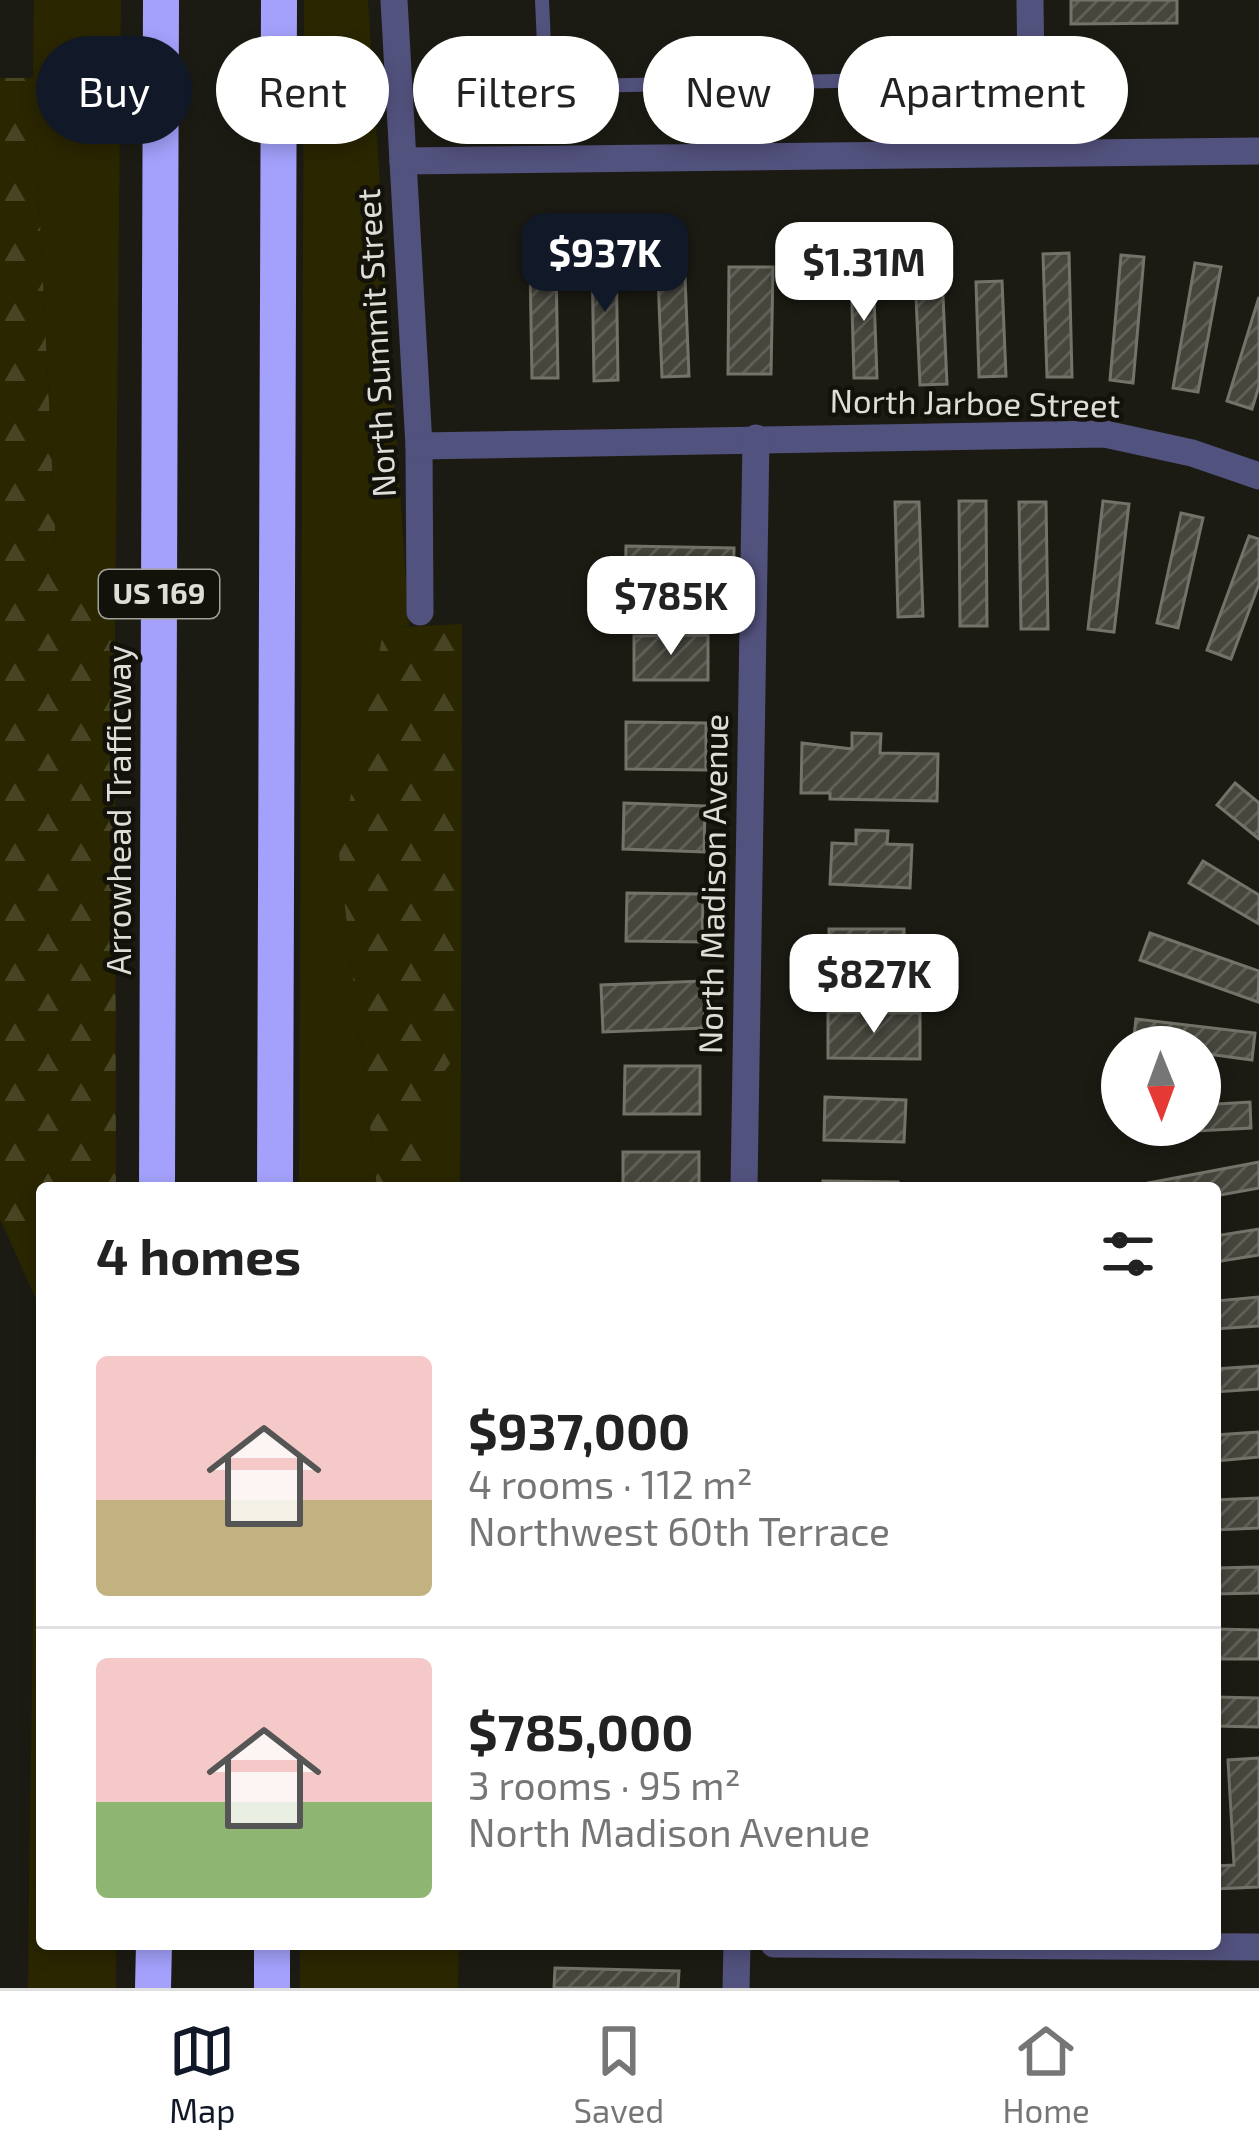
<!DOCTYPE html>
<meta charset="utf-8">
<style>
:root{--surface:#fff;--page:#f6f6f6;--text:#222;--muted:#767676;--line:#e0e0e0;--accent:#111827}
body{margin:0;font-family:"Exo 2",sans-serif;background:var(--page);color:var(--text);height:100vh;display:flex;flex-direction:column;font-size:45px;white-space:nowrap}
*{box-sizing:border-box;margin:0}
p{font-size:39px;color:var(--muted)}
.icon{flex:none;width:66px;height:66px;fill:none;stroke:currentColor;stroke-width:2;stroke-linecap:round;stroke-linejoin:round}
.map{position:relative;flex:1;overflow:hidden}
.details{position:absolute;left:36px;top:1182px;width:1185px;height:768px;display:flex;flex-direction:column;background:var(--surface);border-radius:12px;box-shadow:0 6px 18px #0003}
.details>*{flex:none}
.top-card{position:absolute;left:36px;top:36px;width:1188px;height:108px;display:flex;gap:24px}
.needle{width:78px;rotate:179deg}
.controls{position:absolute;left:1101px;top:1026px;display:grid;gap:24px}
.controls a{display:grid;place-items:center;width:120px;height:120px;border-radius:50%;background:var(--surface);box-shadow:0 6px 18px #0003;font-size:60px}
.price{position:absolute;translate:-50% -102px;padding:0 27px;border-radius:24px;background:#fff;color:#222;font-size:39px;line-height:78px;filter:drop-shadow(0 3px 6px #0008)}
.price::after{content:'';position:absolute;left:50%;top:72px;width:36px;height:27px;margin-left:-18px;background:inherit;clip-path:polygon(0 0,100% 0,50% 100%)}
.price.current{background:var(--accent);color:#fff}
ul{padding:0;list-style:none}
li{display:flex;align-items:center;gap:36px;height:300px;padding:0 60px}
li+li{border-top:3px solid var(--line)}
li span{display:grid;place-items:center;flex:none;width:336px;height:240px;border-radius:12px;color:#555}
li>.icon{margin-inline-start:auto}
span .icon{width:144px;height:144px;fill:#fffc;stroke-width:1}
li b{font-size:51px}
h2{display:flex;justify-content:space-between;align-items:center;height:144px;padding:0 60px;font-size:51px}
.chip{padding:0 42px;border-radius:54px;background:var(--surface);box-shadow:0 6px 18px #0003;font-size:42px;line-height:108px}
.chip.current{background:var(--accent);color:#fff}
.tabs{display:flex;justify-content:space-around;align-items:center;height:168px;border-top:3px solid var(--line);background:var(--surface);font-size:33px;color:var(--muted)}
.tabs a{display:grid;justify-items:center;gap:6px}
.tabs .current{color:var(--accent)}
.map>svg:first-child{display:block}
</style>
<div class="map">
<svg width="1259" height="1988" viewBox="0 0 1259 1988">
<defs>
<pattern id="forest-firs" width="22" height="20" patternUnits="userSpaceOnUse" patternTransform="scale(3)"><rect width="22" height="20" fill="#2a2600"/><path d="M5 1l3.5 6h-7zM16 11l3.5 6h-7z" fill="#484524"/></pattern>
<pattern id="building-hatch" width="6" height="6" patternUnits="userSpaceOnUse" patternTransform="scale(3)"><rect width="6" height="6" fill="#47463d"/><path d="M-1 1l2-2M0 6l6-6M5 7l2-2" fill="none" stroke="#616058"/></pattern>
</defs>
<rect width="100%" height="100%" fill="#1c1b13"/>
<!-- grass -->
<g fill="#2a2600">
<polygon points="34,0 121,0 115,648 56,546 33,78"/>
<polygon points="304,0 368,0 409,626 384,629 339,854 377,1188 299,1188"/>
<polygon points="461,1049 460,1188 420,1188 427,1094"/>
<polygon points="42,1881 42,1944 116,1944 116,1988 28,1988 29,1886"/>
<polygon points="300,1944 459,1944 458,1988 300,1988"/>
</g>
<!-- forest -->
<g fill="url(#forest-firs)">
<polygon points="0,78 33,78 56,546 115,648 116,1188 42,1188 42,1881 29,1886 38,1303 0,1219"/>
<polygon points="462,624 461,1049 427,1095 420,1188 377,1188 339,854 384,628"/>
</g>
<!-- building -->
<g fill="url(#building-hatch)" stroke="#747369" stroke-width="3">
<polygon points="1071,0 1177,0 1177,23 1071,24"/>
<polygon points="592,250 616,250 618,380 594,381"/>
<polygon points="684,252 689,376 662,377 657,253"/>
<polygon points="941,252 947,384 920,385 914,253"/>
<polygon points="1069,253 1072,377 1047,377 1043,254"/>
<polygon points="1121,255 1144,257 1133,383 1110,380"/>
<polygon points="1195,263 1221,267 1198,392 1173,388"/>
<polygon points="556,265 558,378 532,378 530,266"/>
<polygon points="729,267 773,267 771,374 728,374"/>
<polygon points="851,269 873,269 877,378 854,378"/>
<polygon points="1002,281 1006,376 979,377 976,282"/>
<polygon points="1259,297 1259,386 1252,409 1227,401"/>
<polygon points="959,501 986,501 987,626 960,626"/>
<polygon points="1103,501 1129,504 1114,632 1088,629"/>
<polygon points="895,502 919,502 923,616 898,617"/>
<polygon points="1019,502 1046,502 1048,629 1021,629"/>
<polygon points="1181,513 1203,518 1178,628 1157,623"/>
<polygon points="1249,536 1259,539 1259,584 1231,659 1207,650"/>
<polygon points="626,546 734,548 733,594 625,592"/>
<polygon points="708,635 708,680 634,680 634,636"/>
<polygon points="626,722 706,723 706,770 626,769"/>
<polygon points="852,733 881,734 880,753 938,754 937,801 830,799 830,793 801,793 802,743 852,749"/>
<polygon points="1235,783 1259,803 1259,839 1217,805"/>
<polygon points="624,803 705,806 704,852 623,849"/>
<polygon points="856,830 888,831 887,844 912,845 910,888 830,884 832,843 856,844"/>
<polygon points="1203,861 1259,895 1259,924 1189,883"/>
<polygon points="627,893 703,894 702,942 626,941"/>
<rect x="829" y="929" width="75" height="46"/>
<polygon points="1150,933 1259,971 1258,1002 1140,960"/>
<polygon points="703,981 705,1028 603,1032 601,985"/>
<polygon points="828,1012 920,1013 920,1059 828,1058"/>
<polygon points="1136,1019 1255,1033 1252,1060 1200,1053 1200,1047 1133,1045"/>
<polygon points="625,1066 700,1066 700,1114 624,1114"/>
<polygon points="825,1097 906,1100 904,1142 824,1140"/>
<polygon points="1250,1102 1251,1128 1140,1134 1140,1125 1200,1125 1200,1105"/>
<rect x="623" y="1152" width="76" height="36"/>
<polygon points="1259,1162 1259,1188 1215,1196 1215,1188 1144,1188 1143,1184"/>
<polygon points="823,1181 898,1182 898,1188 823,1188"/>
<polygon points="1259,1229 1259,1255 1215,1262 1215,1236"/>
<polygon points="1259,1297 1259,1326 1215,1329 1215,1301"/>
<polygon points="1259,1366 1259,1389 1215,1392 1215,1369"/>
<polygon points="1259,1432 1259,1457 1215,1461 1215,1435"/>
<polygon points="1259,1498 1259,1528 1215,1530 1215,1500"/>
<polygon points="1259,1567 1259,1593 1215,1594 1215,1568"/>
<polygon points="1215,1629 1259,1630 1259,1659 1215,1659"/>
<polygon points="1215,1697 1259,1698 1259,1727 1215,1726"/>
<polygon points="1259,1758 1259,1887 1215,1889 1215,1866 1234,1865 1228,1760"/>
<polygon points="555,1968 679,1971 678,1988 554,1988"/>
</g>
<g fill="none" stroke-linecap="round" stroke-linejoin="round">
<!-- service -->
<polyline stroke="#52527e" stroke-width="14" points="542,0 545,67 551,76 582,86 1031,77"/>
<!-- minor -->
<g stroke="#52527e" stroke-width="27">
<polyline points="394,0 419,446 420,612"/>
<polyline points="1030,0 1032,153"/>
<polyline points="403,161 1259,151"/>
<polyline points="419,446 1105,434 1192,453 1259,476"/>
<polyline points="744,1188 756,438"/>
<polyline points="774,1944 1259,1947"/>
<polyline points="736,1988 737,1944"/>
</g>
<!-- motorway -->
<g stroke="#a3a1fb" stroke-width="36">
<polyline points="157,1188 161,0"/>
<polyline points="275,1188 279,0"/>
<polyline points="153,1988 154,1944"/>
<polyline points="272,1988 272,1944"/>
</g>
</g>
<g text-anchor="middle" stroke-width="9" stroke-linejoin="round" paint-order="stroke">
<!-- shield labels -->
<rect fill="#13120a" stroke="#a1a09a" stroke-width="3" x="99" y="570" width="120" height="48" rx="9"/>
<g font-size="30" font-weight="bold" fill="#deddd8">
<text x="159" y="604">US 169</text>
</g>
<!-- street labels -->
<g font-size="33" fill="#deddd8" stroke="#13120a">
<text transform="translate(376 343) rotate(-93)" y="12">North Summit Street</text>
<text transform="translate(975 403) rotate(1)" y="12">North Jarboe Street</text>
<text transform="translate(119 810) rotate(-90)" y="12">Arrowhead Trafficway</text>
<text transform="translate(713 884) rotate(-89)" y="12">North Madison Avenue</text>
</g>
</g>
</svg>
<div class="controls">
<a><svg class="needle" viewBox="-14 -14 28 28"><path d="M0-13l5 13h-10z" fill="#e53935"/><path d="M0 13l5-13h-10z" fill="#767676"/></svg></a>
</div>
<b class="price current" style="left:605px;top:315px">$937K</b>
<b class="price" style="left:864px;top:324px">$1.31M</b>
<b class="price" style="left:671px;top:658px">$785K</b>
<b class="price" style="left:874px;top:1036px">$827K</b>
<div class="top-card">
<a class="chip current">Buy</a>
<a class="chip">Rent</a>
<a class="chip">Filters</a>
<a class="chip">New</a>
<a class="chip">Apartment</a>
</div>
<section class="details">
<h2>4 homes<svg class="icon" aria-label="filters" viewBox="0 0 24 24"><path d="M4 7h16M4 17h16"/><circle cx="9" cy="7" r="2"/><circle cx="15" cy="17" r="2"/></svg></h2>
<ul>
<li><span style="background:linear-gradient(#f6c9c9 60%,#c2b280 0)"><svg class="icon" aria-label="home" viewBox="0 0 24 24"><path d="M3 11l9-7 9 7M6 9v11h12V9"/></svg></span><div><b>$937,000</b><p>4 rooms · 112 m²</p><p>Northwest 60th Terrace</p></div></li>
<li><span style="background:linear-gradient(#f6c9c9 60%,#8fb573 0)"><svg class="icon" aria-label="home" viewBox="0 0 24 24"><path d="M3 11l9-7 9 7M6 9v11h12V9"/></svg></span><div><b>$785,000</b><p>3 rooms · 95 m²</p><p>North Madison Avenue</p></div></li>
</ul>
</section>
</div>
<nav class="tabs">
<a class="current"><svg class="icon" aria-label="map" viewBox="0 0 24 24"><path d="M3 6l6-2 6 2 6-2v14l-6 2-6-2-6 2zM9 4v14M15 6v14"/></svg>Map</a>
<a><svg class="icon" aria-label="saved" viewBox="0 0 24 24"><path d="M7 4h10v16l-5-4-5 4z"/></svg>Saved</a>
<a><svg class="icon" aria-label="home" viewBox="0 0 24 24"><path d="M3 11l9-7 9 7M6 9v11h12V9"/></svg>Home</a>
</nav>
